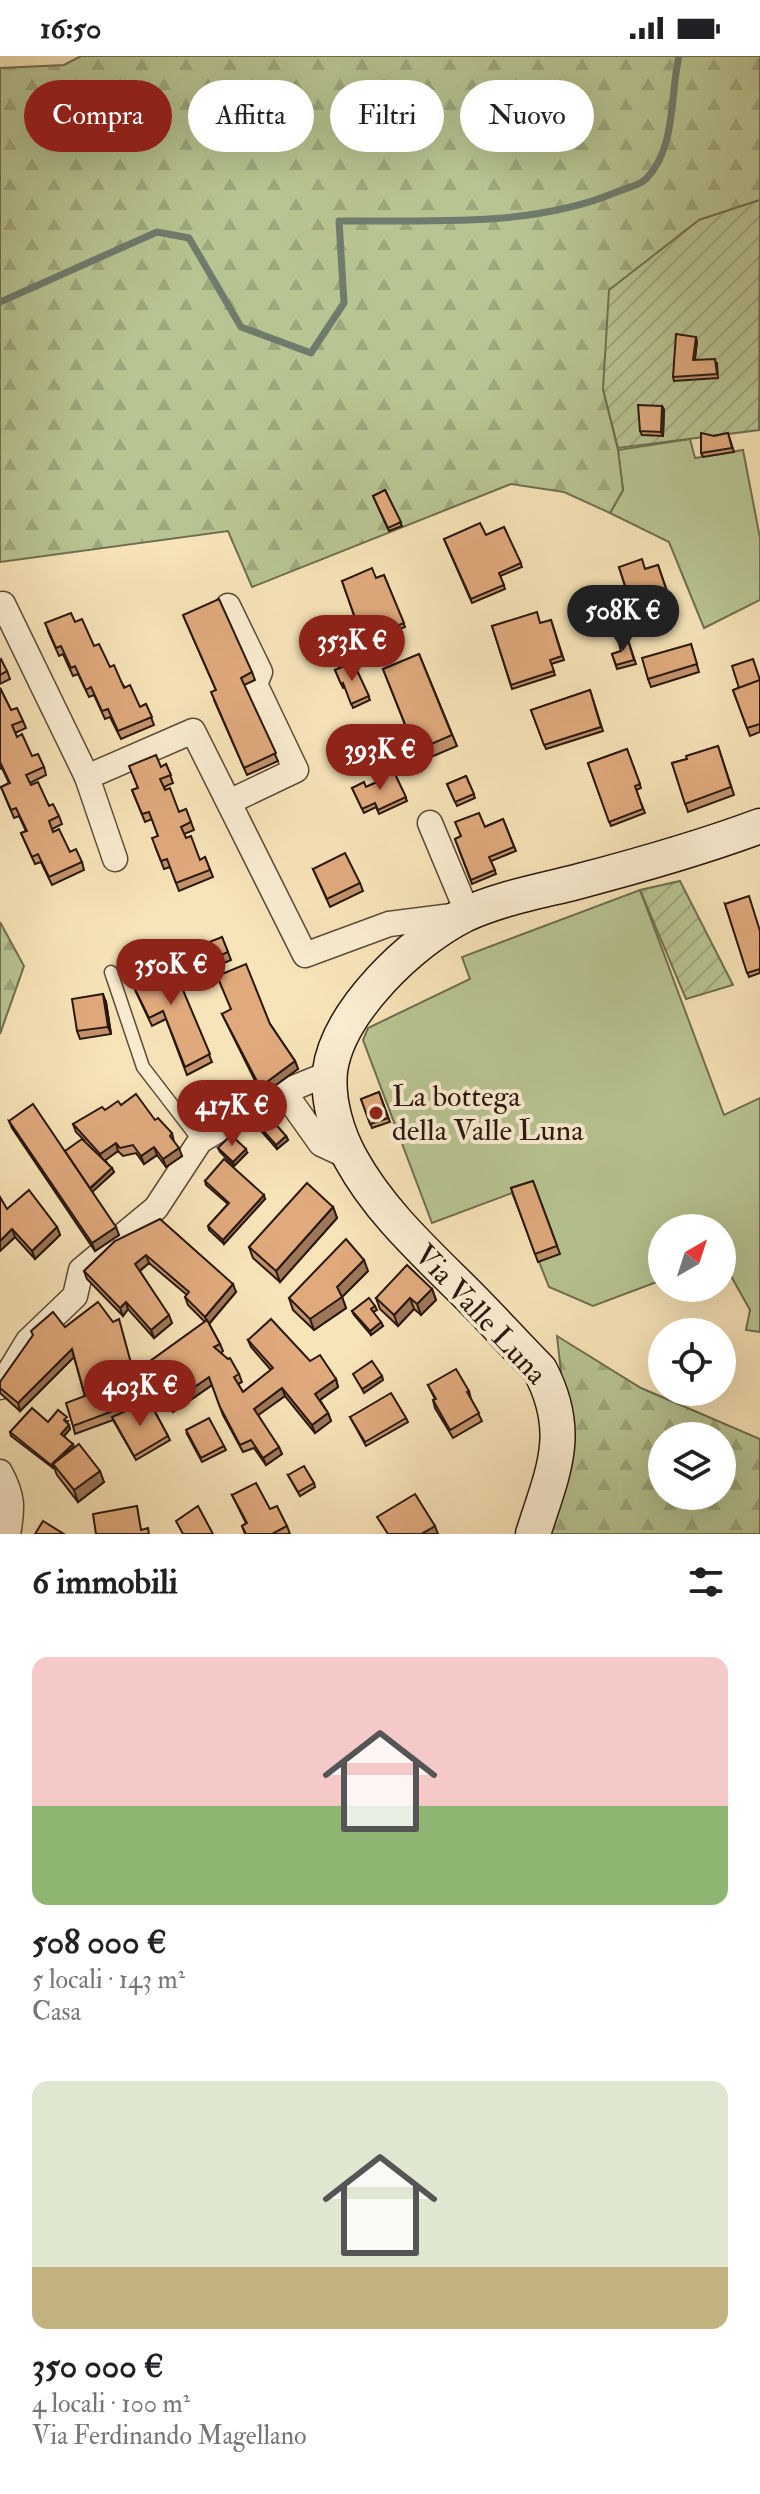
<!DOCTYPE html>
<html lang="it">
<meta charset="utf-8">
<style>
:root{--surface:#fff;--page:#f2f2f2;--text:#202124;--muted:#757577;--accent:#8f2418}
body{margin:0;font-family:"IM FELL Double Pica",serif;background:var(--page);color:var(--text);height:100vh;display:flex;flex-direction:column;font-size:30px;white-space:nowrap}
*{box-sizing:border-box;margin:0}
p{font-size:26px;color:var(--muted)}
.icon{flex:none;width:44px;height:44px;fill:none;stroke:currentColor;stroke-width:2;stroke-linecap:round;stroke-linejoin:round}
.map{position:relative;height:1478px;overflow:hidden}
.sheet{display:flex;flex-direction:column;background:var(--surface);flex:1}
.sheet>*{flex:none}
.top-card{position:absolute;left:24px;top:24px;width:712px;height:72px;display:flex;gap:16px}
.needle{width:52px;rotate:39deg}
.controls{position:absolute;left:648px;top:1158px;display:grid;gap:16px}
.controls a{display:grid;place-items:center;width:88px;height:88px;border-radius:50%;background:var(--surface);box-shadow:0 8px 32px #0002;font-size:40px}
.price{position:absolute;translate:-50% -68px;padding:0 18px;border-radius:28px;background:var(--accent);color:#fff;font-size:26px;line-height:52px;filter:drop-shadow(0 2px 4px #0008)}
.price::after{content:'';position:absolute;left:50%;top:48px;width:24px;height:18px;margin-left:-12px;background:inherit;clip-path:polygon(0 0,100% 0,50% 100%)}
.price.current{background:#222;color:#fff}
ul{padding:0;list-style:none}
li{display:grid;align-content:center;gap:16px;height:424px;padding:0 32px}
li span{display:grid;place-items:center;height:248px;border-radius:16px;color:#555}
li>.icon{margin-inline-start:auto}
span .icon{width:144px;height:144px;fill:#fffc;stroke-width:1}
li b{font-size:34px}
h2{display:flex;justify-content:space-between;align-items:center;height:96px;padding:0 32px;font-size:34px}
.pill{padding:0 28px;border-radius:36px;background:var(--surface);box-shadow:0 8px 32px #0002;font-size:28px;line-height:72px}
.pill.current{background:var(--accent);color:#fff}
.status{display:flex;justify-content:space-between;align-items:center;height:56px;padding:0 40px;background:var(--surface);direction:ltr}
.status svg{height:22px;fill:currentColor}
.map>svg:first-child{display:block}
</style>
<div class="status"><b>16:50</b><svg viewBox="0 0 49 12"><path d="M0 12V9h3v3zM5 12V6h3v6zM10 12V3h3v9zM15 12V0h3v12zM26 1h20v11H26zM47 4h2v5h-2z"/></svg></div>
<div class="map">
<svg width="760" height="1478" viewBox="0 0 760 1478">
<defs>
<pattern id="forest-firs" width="22" height="20" patternUnits="userSpaceOnUse" patternTransform="scale(2)"><rect width="22" height="20" fill="#b8c592"/><path d="M5 1l3.5 6h-7zM16 11l3.5 6h-7z" fill="#9ea87d"/></pattern>
<pattern id="garden-furrows" width="10" height="10" patternUnits="userSpaceOnUse" patternTransform="scale(2)"><rect width="10" height="10" fill="#b8c592"/><path d="M-1 1l2-2M0 10L10 0M9 11l2-2" fill="none" stroke="#9ea87d"/></pattern>
</defs>
<rect width="100%" height="100%" fill="#f7e4b8"/>
<filter id="stains"><feTurbulence type="fractalNoise" baseFrequency=".0025" numOctaves="4"/><feColorMatrix values="0 0 0 0 .2 0 0 0 0 .09 0 0 0 0 .02 0 0 0 .5 -.17"/></filter>
<radialGradient id="worn" r=".72"><stop offset=".6" stop-color="#630" stop-opacity="0"/><stop offset="1" stop-color="#630" stop-opacity=".3"/></radialGradient>
<!-- green -->
<g fill="#b8c592" stroke="#706e50" stroke-width="2">
<polygon points="690,383 695,402 743,394 760,482 760,544 704,572 669,486 610,457 623,434 618,394"/>
<polygon points="640,834 724,1059 760,1042 760,1276 746,1274 750,1254 722,1204 722,1172 662,1172 662,1224 593,1250 549,1231 512,1137 432,1167 363,984 368,972 470,923 462,901"/>
</g>
<!-- forest -->
<g fill="url(#forest-firs)" stroke="#706e50" stroke-width="2" fill-rule="evenodd">
<polygon points="81,0 760,0 760,144 699,164 603,333 618,394 623,434 610,457 564,436 511,428 252,531 228,475 0,506 0,12 64,9"/>
<polygon points="0,866 24,910 0,978"/>
<path d="M557,1280L641,1332L760,1383V1478H549L565,1353ZM662,1380H722V1440H662Z"/>
</g>
<!-- garden -->
<g fill="url(#garden-furrows)" stroke="#706e50" stroke-width="2">
<polygon points="760,144 759,374 618,392 603,333 609,234 699,164"/>
<polygon points="680,825 733,929 686,943 640,834"/>
</g>
<g fill="none" stroke-linecap="round" stroke-linejoin="round">
<!-- stream -->
<path stroke="#6f7c6d" stroke-width="7" d="M0,246L157,176L189,182L241,271L311,297L344,247L339,165C431,164 533,172 619,135C627,132 640,129 646,123C676,93 670,39 679,0"/>
<!-- lane casing -->
<g stroke="#5c4a39" stroke-width="15">
<polyline id="lane" points="111,916 143,1011 200,1085"/>
</g>
<!-- street casing -->
<g stroke="#5c4a39" stroke-width="27">
<g id="street">
<polyline points="3,548 87,721 193,675 305,899 389,868 468,858 430,767"/>
<polyline points="228,550 260,616 255,628 296,714 229,746"/>
<polyline points="87,721 115,803"/>
<polyline points="284,1036 321,1088 351,1102"/>
<polyline points="0,1331 28,1285 75,1240 81,1214 156,1152 200,1085 276,1039 330,1017"/>
<path d="M0,1416C13,1440 13,1451 8,1478"/>
</g>
</g>
<!-- secondary casing -->
<g stroke="#29170f" stroke-width="37">
<path id="secondary" d="M533,1478C553,1415 573,1377 540,1314C516,1290 493,1264 469,1240C426,1197 380,1156 351,1103C337,1078 327,1044 330,1015C338,955 412,885 464,859C500,842 542,835 580,825C641,809 701,792 760,770"/>
</g>
<!-- lane -->
<use href="#lane" stroke="#faedd1" stroke-width="12"/>
<!-- street -->
<use href="#street" stroke="#faedd1" stroke-width="24"/>
<!-- secondary -->
<use href="#secondary" stroke="#faedd1" stroke-width="34"/>
</g>
<!-- wall -->
<g fill="#c1926c" stroke="#29170f" stroke-width="2">
<polygon points="697,285 695,304 717,307 718,322 674,325 673,321"/>
<polygon points="662,350 664,354 663,380 642,379 640,375"/>
<polygon points="728,377 734,396 703,401 701,397 714,380"/>
<polygon points="385,434 402,470 389,475 373,440"/>
<polygon points="504,471 522,511 500,520 505,533 472,547 444,483 486,479"/>
<polygon points="658,509 672,549 635,561 619,511 645,513"/>
<polygon points="384,519 405,571 364,588 342,525 376,522"/>
<polygon points="183,559 252,616 255,624 244,629 278,705 247,719 214,644 216,634"/>
<polygon points="551,564 564,604 551,608 555,619 512,633 492,570 541,567"/>
<polygon points="75,566 140,651 146,648 154,669 121,683 110,661 105,663 94,639 89,641 78,618 73,620 63,598 59,600 48,575"/>
<polygon points="627,581 636,608 617,613 612,598 621,595"/>
<polygon points="691,588 699,616 651,631 648,623"/>
<polygon points="419,598 457,690 424,704 418,693 415,694 383,613"/>
<polygon points="0,604 7,615 10,623 0,628"/>
<polygon points="353,606 370,644 353,652 345,631 343,632 335,614"/>
<polygon points="760,623 760,676 750,680 733,634"/>
<polygon points="0,632 11,654 23,665 26,672 15,677 17,681 32,700 44,711 46,719 30,727 31,729 59,760 62,768 52,773 53,776 70,796 82,806 84,814 52,829 41,806 35,808 21,777 26,775 19,760 14,762 1,731 9,727 2,712 0,713"/>
<polygon points="590,634 603,675 546,693 531,654"/>
<polygon points="718,690 734,739 688,756 672,707 687,703"/>
<polygon points="627,693 641,732 636,734 645,757 611,770 588,707"/>
<polygon points="166,708 173,727 164,731 179,756 186,753 194,774 184,778 186,782 200,804 205,801 213,821 179,835 170,811 164,813 155,790 158,780 152,763 145,766 132,734 137,732 161,711"/>
<polygon points="393,714 407,745 379,758 376,751 364,757 352,732 366,731 381,724"/>
<polygon points="466,720 475,742 457,750 447,728"/>
<polygon points="503,763 516,795 491,805 496,818 472,828 455,783"/>
<polygon points="313,813 360,827 363,835 330,851"/>
<polygon points="725,848 760,875 760,917 749,921"/>
<polygon points="222,881 231,904 199,918 191,898 210,890"/>
<polygon points="166,894 212,1006 187,1019 166,963 152,970 130,923 151,913"/>
<polygon points="106,946 111,978 80,983 77,975"/>
<polygon points="222,958 270,968 295,1005 298,1013 262,1039"/>
<polygon points="379,1036 390,1066 372,1072 361,1043"/>
<polygon points="121,1049 155,1064 172,1077 174,1086 182,1100 166,1111 157,1099 144,1108 136,1097 123,1100 118,1095 105,1104 114,1116 92,1136 119,1179 95,1195 12,1072 9,1065 65,1095 84,1084 76,1076 73,1068"/>
<polygon points="261,1072 286,1080 288,1084 277,1093 262,1076"/>
<polygon points="218,1092 247,1097 234,1110 220,1096"/>
<polygon points="205,1125 265,1143 224,1188 209,1174 208,1170 228,1148 206,1129"/>
<polygon points="533,1125 560,1198 538,1206 511,1132"/>
<polygon points="333,1151 337,1162 280,1226 253,1202 249,1191"/>
<polygon points="7,1153 57,1171 60,1179 35,1203 15,1181 0,1195"/>
<polygon points="115,1185 236,1236 209,1268 220,1288 223,1295 221,1297 239,1318 242,1326 238,1328 243,1336 271,1314 251,1291 248,1284 310,1305 336,1323 338,1331 320,1344 328,1357 331,1365 315,1377 285,1340 258,1359 282,1398 266,1409 254,1392 243,1396 223,1359 212,1329 173,1356 144,1319 142,1311 205,1266 188,1249 185,1241 187,1239 149,1207 140,1215 172,1267 154,1282 128,1253 123,1260 87,1223 84,1215"/>
<polygon points="368,1215 342,1241 346,1252 314,1274 293,1254 289,1242"/>
<polygon points="432,1233 436,1244 421,1259 414,1253 398,1270 380,1253 376,1242"/>
<polygon points="375,1250 377,1254 373,1256 383,1270 371,1279 354,1259 352,1255"/>
<polygon points="65,1271 136,1320 170,1384 136,1404 113,1364 75,1378 73,1370 85,1340 74,1301 20,1355 0,1337 0,1326"/>
<polygon points="428,1329 469,1335 471,1343 482,1365 453,1382 435,1352 433,1344 435,1343"/>
<polygon points="350,1361 406,1362 408,1366 366,1390"/>
<polygon points="68,1365 67,1367 70,1373 64,1380 104,1426 78,1446 57,1419 54,1411 53,1412 11,1380 10,1376 48,1366"/>
<polygon points="187,1378 224,1390 226,1394 202,1406"/>
<polygon points="288,1419 314,1427 315,1431 300,1440"/>
<polygon points="232,1439 270,1453 287,1470 290,1478 245,1478 242,1470 246,1467"/>
</g>
<!-- shaded-wall -->
<g fill="#9d7758" stroke="#29170f" stroke-width="2">
<polygon points="696,281 697,285 694,308 693,304"/>
<polygon points="662,350 664,354 663,380 661,376"/>
<polygon points="103,938 106,946 111,978 108,971"/>
<polygon points="295,1005 298,1013 262,1039 260,1031"/>
<polygon points="286,1080 288,1084 277,1093 276,1089"/>
<polygon points="116,1087 118,1095 103,1106 100,1098"/>
<polygon points="154,1091 157,1099 144,1108 141,1100"/>
<polygon points="179,1092 182,1100 166,1111 163,1103"/>
<polygon points="246,1093 247,1097 234,1110 233,1106"/>
<polygon points="112,1112 114,1116 91,1137 90,1133"/>
<polygon points="264,1139 265,1143 224,1188 223,1184"/>
<polygon points="333,1151 337,1162 280,1226 276,1215"/>
<polygon points="57,1171 60,1179 35,1203 32,1195"/>
<polygon points="116,1171 119,1179 95,1195 92,1187"/>
<polygon points="12,1173 15,1181 0,1195 0,1185"/>
<polygon points="146,1199 149,1207 138,1216 135,1208"/>
<polygon points="364,1204 368,1215 342,1241 346,1252 314,1274 310,1263 337,1231"/>
<polygon points="233,1228 236,1236 208,1269 205,1261"/>
<polygon points="432,1233 436,1244 421,1259 417,1248"/>
<polygon points="410,1242 414,1253 398,1270 394,1259"/>
<polygon points="126,1246 128,1253 123,1260 120,1252"/>
<polygon points="169,1259 172,1267 154,1282 151,1274"/>
<polygon points="381,1266 383,1270 371,1279 370,1275"/>
<polygon points="72,1293 74,1301 20,1355 18,1347"/>
<polygon points="382,1320 383,1324 364,1337 362,1333"/>
<polygon points="209,1321 212,1329 173,1356 170,1348"/>
<polygon points="336,1323 338,1331 318,1345 315,1338"/>
<polygon points="282,1332 285,1340 257,1360 254,1353"/>
<polygon points="328,1357 331,1365 315,1377 312,1369"/>
<polygon points="69,1369 70,1373 62,1382 61,1378"/>
<polygon points="73,1388 74,1391 53,1408 54,1411 53,1412 51,1409"/>
<polygon points="279,1391 282,1398 266,1409 263,1402"/>
<polygon points="100,1415 104,1426 78,1446 74,1434"/>
<polygon points="435,1470 438,1478 421,1478"/>
</g>
<!-- building -->
<g fill="#e0aa7d" stroke="#29170f" stroke-width="2">
<polygon points="676,278 696,281 693,304 715,303 717,318 673,321"/>
<polygon points="638,349 662,350 661,376 640,375"/>
<polygon points="701,377 714,380 728,377 732,392 701,397"/>
<polygon points="385,434 401,466 388,472 373,440"/>
<polygon points="480,467 486,479 504,471 521,507 499,517 504,529 471,543 444,483"/>
<polygon points="642,503 645,513 658,509 670,545 634,557 619,511"/>
<polygon points="372,512 376,522 384,519 404,567 363,584 342,525"/>
<polygon points="219,543 252,616 241,622 276,697 244,712 211,636 216,634 183,559"/>
<polygon points="537,556 540,567 551,564 562,600 550,604 554,615 511,629 492,570"/>
<polygon points="71,557 75,566 82,563 94,590 99,588 110,611 114,609 124,632 130,629 140,651 146,648 152,661 118,675 108,653 102,655 91,631 86,634 75,610 71,612 61,590 56,592 45,567"/>
<polygon points="627,581 634,604 616,609 612,598 621,595 618,584"/>
<polygon points="691,588 697,608 648,623 642,602"/>
<polygon points="419,598 452,679 420,693 414,682 411,683 383,613"/>
<polygon points="1,603 7,615 0,619 0,604"/>
<polygon points="753,603 760,624 739,632 732,610"/>
<polygon points="353,606 369,640 351,648 343,627 341,628 335,614"/>
<polygon points="760,624 760,668 747,672 733,634"/>
<polygon points="0,632 11,654 17,652 23,665 12,669 17,681 22,678 32,700 38,698 44,711 26,719 31,729 38,726 49,750 53,748 59,760 49,765 53,776 59,773 70,796 76,793 82,806 49,821 38,798 32,801 21,777 27,775 16,752 11,754 1,731 10,727 0,706"/>
<polygon points="590,634 601,671 544,689 531,654"/>
<polygon points="718,690 731,731 685,748 672,707 687,703 686,700"/>
<polygon points="627,693 640,728 635,730 643,753 609,766 588,707"/>
<polygon points="156,699 161,711 166,708 171,719 160,723 165,734 170,732 179,756 186,753 191,766 181,771 186,782 191,780 200,804 205,801 210,814 176,827 167,803 161,805 152,782 158,780 149,756 142,758 132,734 138,732 129,710"/>
<polygon points="393,714 406,741 378,754 375,747 362,753 352,732 364,726 366,731 382,724 380,720"/>
<polygon points="466,720 474,738 455,746 447,728"/>
<polygon points="479,757 485,771 503,763 514,791 489,801 495,814 471,824 455,783 461,780 455,766"/>
<polygon points="345,797 360,827 327,843 313,813"/>
<polygon points="749,840 760,875 760,913 747,917 725,848"/>
<polygon points="222,881 228,896 215,902 209,886"/>
<polygon points="210,890 216,906 197,914 191,898"/>
<polygon points="166,894 210,998 185,1011 163,955 149,962 130,923 152,913 147,903"/>
<polygon points="246,908 270,968 295,1005 260,1031 222,958 231,953 217,920"/>
<polygon points="103,938 108,971 77,975 72,943"/>
<polygon points="379,1036 388,1062 370,1068 361,1043"/>
<polygon points="136,1038 155,1064 158,1062 172,1077 170,1080 179,1092 163,1103 154,1091 141,1100 133,1089 120,1092 116,1087 100,1098 73,1068 102,1051 105,1054 118,1045 121,1049"/>
<polygon points="33,1048 116,1171 92,1187 9,1065"/>
<polygon points="271,1063 286,1080 276,1089 261,1072"/>
<polygon points="231,1079 246,1093 233,1106 218,1092"/>
<polygon points="82,1083 112,1112 90,1132 65,1095"/>
<polygon points="224,1103 264,1139 223,1184 208,1170 229,1147 205,1125"/>
<polygon points="533,1125 557,1190 535,1198 511,1132"/>
<polygon points="307,1127 333,1151 276,1215 249,1191"/>
<polygon points="29,1134 57,1171 32,1195 12,1173 0,1185 0,1141 7,1153"/>
<polygon points="160,1163 233,1228 205,1261 185,1241 189,1236 146,1199 135,1208 169,1259 151,1274 126,1246 120,1252 84,1215 115,1185"/>
<polygon points="346,1183 364,1204 337,1231 342,1241 310,1263 289,1242"/>
<polygon points="407,1209 432,1233 417,1248 410,1242 394,1259 376,1242"/>
<polygon points="369,1242 375,1250 371,1253 381,1266 370,1275 352,1255"/>
<polygon points="98,1246 113,1266 119,1263 134,1318 148,1342 73,1370 66,1347 85,1340 72,1293 18,1347 0,1332 0,1326 33,1279 31,1275 53,1256 65,1271"/>
<polygon points="271,1263 310,1305 320,1299 336,1323 315,1338 328,1357 312,1369 282,1332 254,1353 279,1391 263,1402 251,1384 240,1389 220,1351 209,1321 170,1348 142,1311 207,1264 220,1288 214,1291 228,1303 230,1302 239,1318 234,1321 243,1336 273,1312 248,1284"/>
<polygon points="372,1305 382,1320 362,1333 353,1318"/>
<polygon points="456,1313 469,1335 467,1336 479,1357 450,1374 433,1344 436,1343 428,1329"/>
<polygon points="391,1337 406,1362 365,1386 350,1361"/>
<polygon points="149,1345 168,1380 134,1400 112,1361"/>
<polygon points="32,1352 48,1366 58,1354 67,1361 64,1364 69,1369 61,1378 73,1388 51,1409 10,1376"/>
<polygon points="209,1362 224,1390 201,1402 186,1374"/>
<polygon points="79,1388 100,1415 74,1434 53,1408"/>
<polygon points="304,1410 314,1427 298,1436 288,1419"/>
<polygon points="256,1427 270,1453 277,1450 287,1470 272,1478 246,1478 242,1470 247,1467 232,1439"/>
<polygon points="415,1438 435,1470 421,1478 388,1478 377,1461"/>
<polygon points="137,1450 141,1474 148,1472 149,1478 96,1478 93,1458"/>
<polygon points="198,1450 213,1478 183,1478 176,1465"/>
<polygon points="43,1465 64,1478 35,1478"/>
</g>
<!-- markers -->
<circle fill="#8f2418" stroke="#faedd1" stroke-width="3" cx="376" cy="1057" r="8"/>
<g text-anchor="middle" stroke-width="8" stroke-linejoin="round" paint-order="stroke">
<!-- poi labels -->
<g font-size="30" fill="#29170f" stroke="#faedd1" text-anchor="start">
<text x="392" y="1050">La bottega<tspan x="392" dy="34">della Valle Luna</tspan></text>
</g>
<!-- street labels -->
<g font-size="30" fill="#29170f" stroke="#faedd1">
<text transform="translate(481 1258) rotate(47)" y="10">Via Valle Luna</text>
</g>
</g>
<rect width="100%" height="100%" filter="url(#stains)"/>
<rect width="100%" height="100%" fill="url(#worn)"/>
</svg>
<div class="controls">
<a><svg class="needle" viewBox="-14 -14 28 28"><path d="M0-13l5 13h-10z" fill="#e53935"/><path d="M0 13l5-13h-10z" fill="#757577"/></svg></a>
<a><svg class="icon" aria-label="locate" viewBox="0 0 24 24"><circle cx="12" cy="12" r="6"/><path d="M12 2v4M12 18v4M2 12h4M18 12h4"/></svg></a>
<a><svg class="icon" aria-label="layers" viewBox="0 0 24 24"><path d="M12 4l9 5-9 5-9-5zM3 14l9 5 9-5"/></svg></a>
</div>
<b class="price current" style="left:623px;top:597px">508K €</b>
<b class="price" style="left:352px;top:627px">353K €</b>
<b class="price" style="left:380px;top:736px">393K €</b>
<b class="price" style="left:171px;top:951px">350K €</b>
<b class="price" style="left:232px;top:1092px">417K €</b>
<b class="price" style="left:140px;top:1372px">403K €</b>
<div class="top-card">
<a class="pill current">Compra</a>
<a class="pill">Affitta</a>
<a class="pill">Filtri</a>
<a class="pill">Nuovo</a>
</div>
</div>
<section class="sheet">
<h2>6 immobili<svg class="icon" aria-label="filters" viewBox="0 0 24 24"><path d="M4 7h16M4 17h16"/><circle cx="9" cy="7" r="2"/><circle cx="15" cy="17" r="2"/></svg></h2>
<ul>
<li><span style="background:linear-gradient(#f6c9c9 60%,#8fb573 0)"><svg class="icon" aria-label="home" viewBox="0 0 24 24"><path d="M3 11l9-7 9 7M6 9v11h12V9"/></svg></span><div><b>508 000 €</b><p>5 locali · 143 m²</p><p>Casa</p></div></li>
<li><span style="background:linear-gradient(#dfe7d0 75%,#c2b280 0)"><svg class="icon" aria-label="home" viewBox="0 0 24 24"><path d="M3 11l9-7 9 7M6 9v11h12V9"/></svg></span><div><b>350 000 €</b><p>4 locali · 100 m²</p><p>Via Ferdinando Magellano</p></div></li>
</ul>
</section>
